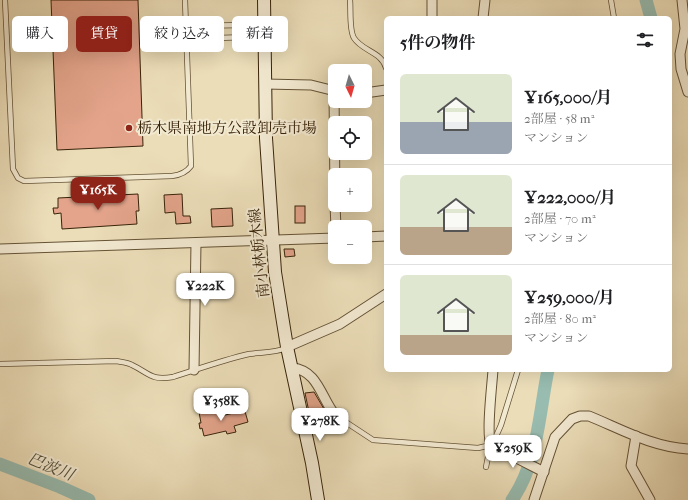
<!DOCTYPE html>
<html lang="ja">
<meta charset="utf-8">
<style>
:root{--surface:#fff;--page:#f2f2f2;--text:#202124;--muted:#757577;--line:#e0e0e0;--accent:#8f2418}
body{margin:0;font-family:"IM FELL French Canon","Noto Serif JP",serif;background:var(--page);color:var(--text);height:100vh;display:flex;flex-direction:column;font-size:15px;white-space:nowrap}
*{box-sizing:border-box;margin:0}
p{font-size:13px;color:var(--muted)}
.icon{flex:none;width:22px;height:22px;fill:none;stroke:currentColor;stroke-width:2;stroke-linecap:round;stroke-linejoin:round}
.map{position:relative;flex:1;overflow:hidden}
.sheet{position:absolute;left:384px;top:16px;width:288px;height:356px;display:flex;flex-direction:column;background:var(--surface);border-radius:6px;box-shadow:0 4px 16px #0002}
.sheet>*{flex:none}
.hud{position:absolute;left:12px;top:16px;width:312px;height:36px;display:flex;gap:8px}
.needle{width:26px;rotate:175deg}
.buttons{position:absolute;left:328px;top:64px;display:grid;gap:8px}
.buttons a{display:grid;place-items:center;width:44px;height:44px;border-radius:6px;background:var(--surface);box-shadow:0 4px 16px #0002;font-size:20px}
.price{position:absolute;translate:-50% -34px;padding:0 9px;border-radius:8px;background:#fff;color:#222;font-size:13px;line-height:26px;filter:drop-shadow(0 1px 2px #0008)}
.price::after{content:'';position:absolute;left:50%;top:24px;width:12px;height:9px;margin-left:-6px;background:inherit;clip-path:polygon(0 0,100% 0,50% 100%)}
.price.active{background:var(--accent);color:#fff}
ul{padding:0;list-style:none}
li{display:flex;align-items:center;gap:12px;height:100px;padding:0 16px}
li+li{border-top:1px solid var(--line)}
li span{display:grid;place-items:center;flex:none;width:112px;height:80px;border-radius:6px;color:#555}
li>.icon{margin-inline-start:auto}
span .icon{width:48px;height:48px;fill:#fffc;stroke-width:1}
li b{font-size:17px}
h2{display:flex;justify-content:space-between;align-items:center;height:48px;padding:0 16px;font-size:17px}
.tag{padding:0 14px;border-radius:6px;background:var(--surface);box-shadow:0 4px 16px #0002;font-size:14px;line-height:36px}
.tag.active{background:var(--accent);color:#fff}
.map>svg:first-child{display:block}
</style>
<div class="map">
<svg width="688" height="500" viewBox="0 0 688 500">
<rect width="100%" height="100%" fill="#ebddb8"/>
<filter id="stains"><feTurbulence type="fractalNoise" baseFrequency=".005" numOctaves="4"/><feColorMatrix values="0 0 0 0 .2 0 0 0 0 .09 0 0 0 0 .02 0 0 0 .5 -.17"/></filter>
<radialGradient id="worn" r=".72"><stop offset=".6" stop-color="#630" stop-opacity="0"/><stop offset="1" stop-color="#630" stop-opacity=".3"/></radialGradient>
<g fill="none" stroke-linecap="round" stroke-linejoin="round">
<!-- river -->
<g stroke="#98bcb0" stroke-width="13">
<polyline points="646,0 651,18"/>
<polyline points="0,464 60,487 89,500"/>
<path d="M512,500C538,463 539,413 548,370"/>
</g>
</g>
<!-- building -->
<g fill="#e3a48b" stroke="#382309">
<polygon points="51,0 138,0 143,146 57,150"/>
<polygon points="138,194 139,211 136,211 137,224 62,229 61,213 54,214 53,208 58,208 58,198"/>
<polygon points="182,194 183,216 190,216 191,223 176,224 175,212 165,213 164,195"/>
<rect x="295" y="206" width="10" height="17"/>
<polygon points="232,208 233,226 212,227 211,209"/>
<polygon points="284,249 294,249 295,256 285,257"/>
<polygon points="314,392 324,409 309,412 305,393"/>
<polygon points="244,408 248,422 234,426 236,432 227,434 226,431 204,436 202,428 200,429 199,423 201,423 199,412 212,409 212,412 220,411 221,416 238,412 237,410"/>
</g>
<g fill="none" stroke-linecap="round" stroke-linejoin="round">
<!-- service casing -->
<g stroke="#655235" stroke-width="6">
<g id="service">
<path d="M5,0L13,169L18,178L24,181L172,176C180,175 186,173 191,166L185,0"/>
<path d="M350,0C351,10 349,30 354,38C362,51 382,52 386,68"/>
<polyline points="611,0 614,18"/>
<polyline points="186,26 247,25 263,30"/>
<polyline points="186,39 248,37 264,30"/>
<path d="M0,364L116,361C121,362 127,362 132,365C149,373 151,381 173,377C198,369 223,360 249,354C261,352 275,353 286,348"/>
<polyline points="335,415 373,440 478,448 491,445"/>
<polyline points="486,467 489,452 501,425 518,370"/>
</g>
</g>
<!-- minor casing -->
<g stroke="#655235" stroke-width="11">
<g id="minor">
<polyline points="682,0 685,29 680,54 681,69 688,92"/>
<polyline points="432,18 432,0"/>
<polyline points="483,18 485,0"/>
<polyline points="265,84 311,85 335,91"/>
<polyline points="334,91 335,198"/>
<polyline points="365,93 386,90"/>
<polyline points="335,205 336,227"/>
<polyline points="365,237 386,236"/>
<polyline points="0,249 335,238"/>
<polyline points="287,347 340,324 386,294"/>
<path d="M292,368C318,370 321,398 335,415"/>
<polyline points="194,370 196,243"/>
<path d="M493,370C492,385 486,434 491,445L544,472"/>
<polyline points="636,436 631,466 650,500"/>
<path d="M534,500L555,437L572,419L580,416H589C621,429 652,447 688,449"/>
</g>
</g>
<!-- secondary casing -->
<g stroke="#382309" stroke-width="14">
<polyline id="secondary" points="264,0 266,138 275,272 287,347 312,463 318,500"/>
</g>
<!-- service -->
<use href="#service" stroke="#f2e9d1" stroke-width="4.5"/>
<!-- minor -->
<use href="#minor" stroke="#f2e9d1" stroke-width="9"/>
<!-- secondary -->
<use href="#secondary" stroke="#f2e9d1" stroke-width="12"/>
</g>
<!-- markers -->
<circle fill="#8f2418" stroke="#f2e9d1" stroke-width="1.5" cx="129" cy="128" r="4"/>
<g text-anchor="middle" stroke-width="4" stroke-linejoin="round" paint-order="stroke">
<!-- poi labels -->
<g font-size="15" fill="#382309" stroke="#f2e9d1" text-anchor="start">
<text x="137" y="133">栃木県南地方公設卸売市場</text>
</g>
<!-- street labels -->
<g font-size="15" fill="#382309" stroke="#f2e9d1">
<text transform="translate(259 253) rotate(-96)" y="5">南小林栃木線</text>
</g>
<!-- water labels -->
<g font-size="16" font-style="italic" fill="#55513b" stroke="#f2e9d1">
<text transform="translate(51 466) rotate(22)" y="6">巴波川</text>
</g>
</g>
<rect width="100%" height="100%" filter="url(#stains)"/>
<rect width="100%" height="100%" fill="url(#worn)"/>
</svg>
<div class="buttons">
<a><svg class="needle" viewBox="-14 -14 28 28"><path d="M0-13l5 13h-10z" fill="#e53935"/><path d="M0 13l5-13h-10z" fill="#757577"/></svg></a>
<a><svg class="icon" aria-label="locate" viewBox="0 0 24 24"><circle cx="12" cy="12" r="6"/><path d="M12 2v4M12 18v4M2 12h4M18 12h4"/></svg></a>
<a>+</a>
<a>−</a>
</div>
<b class="price active" style="left:98px;top:211px">¥165K</b>
<b class="price" style="left:205px;top:307px">¥222K</b>
<b class="price" style="left:221px;top:422px">¥358K</b>
<b class="price" style="left:320px;top:442px">¥278K</b>
<b class="price" style="left:513px;top:469px">¥259K</b>
<div class="hud">
<a class="tag">購入</a>
<a class="tag active">賃貸</a>
<a class="tag">絞り込み</a>
<a class="tag">新着</a>
</div>
<section class="sheet">
<h2>5件の物件<svg class="icon" aria-label="filters" viewBox="0 0 24 24"><path d="M4 7h16M4 17h16"/><circle cx="9" cy="7" r="2"/><circle cx="15" cy="17" r="2"/></svg></h2>
<ul>
<li><span style="background:linear-gradient(#dfe7d0 60%,#9aa5b1 0)"><svg class="icon" aria-label="home" viewBox="0 0 24 24"><path d="M3 11l9-7 9 7M6 9v11h12V9"/></svg></span><div><b>¥165,000/月</b><p>2部屋 · 58 m²</p><p>マンション</p></div></li>
<li><span style="background:linear-gradient(#dfe7d0 65%,#b9a48a 0)"><svg class="icon" aria-label="home" viewBox="0 0 24 24"><path d="M3 11l9-7 9 7M6 9v11h12V9"/></svg></span><div><b>¥222,000/月</b><p>2部屋 · 70 m²</p><p>マンション</p></div></li>
<li><span style="background:linear-gradient(#dfe7d0 75%,#b9a48a 0)"><svg class="icon" aria-label="home" viewBox="0 0 24 24"><path d="M3 11l9-7 9 7M6 9v11h12V9"/></svg></span><div><b>¥259,000/月</b><p>2部屋 · 80 m²</p><p>マンション</p></div></li>
</ul>
</section>
</div>
